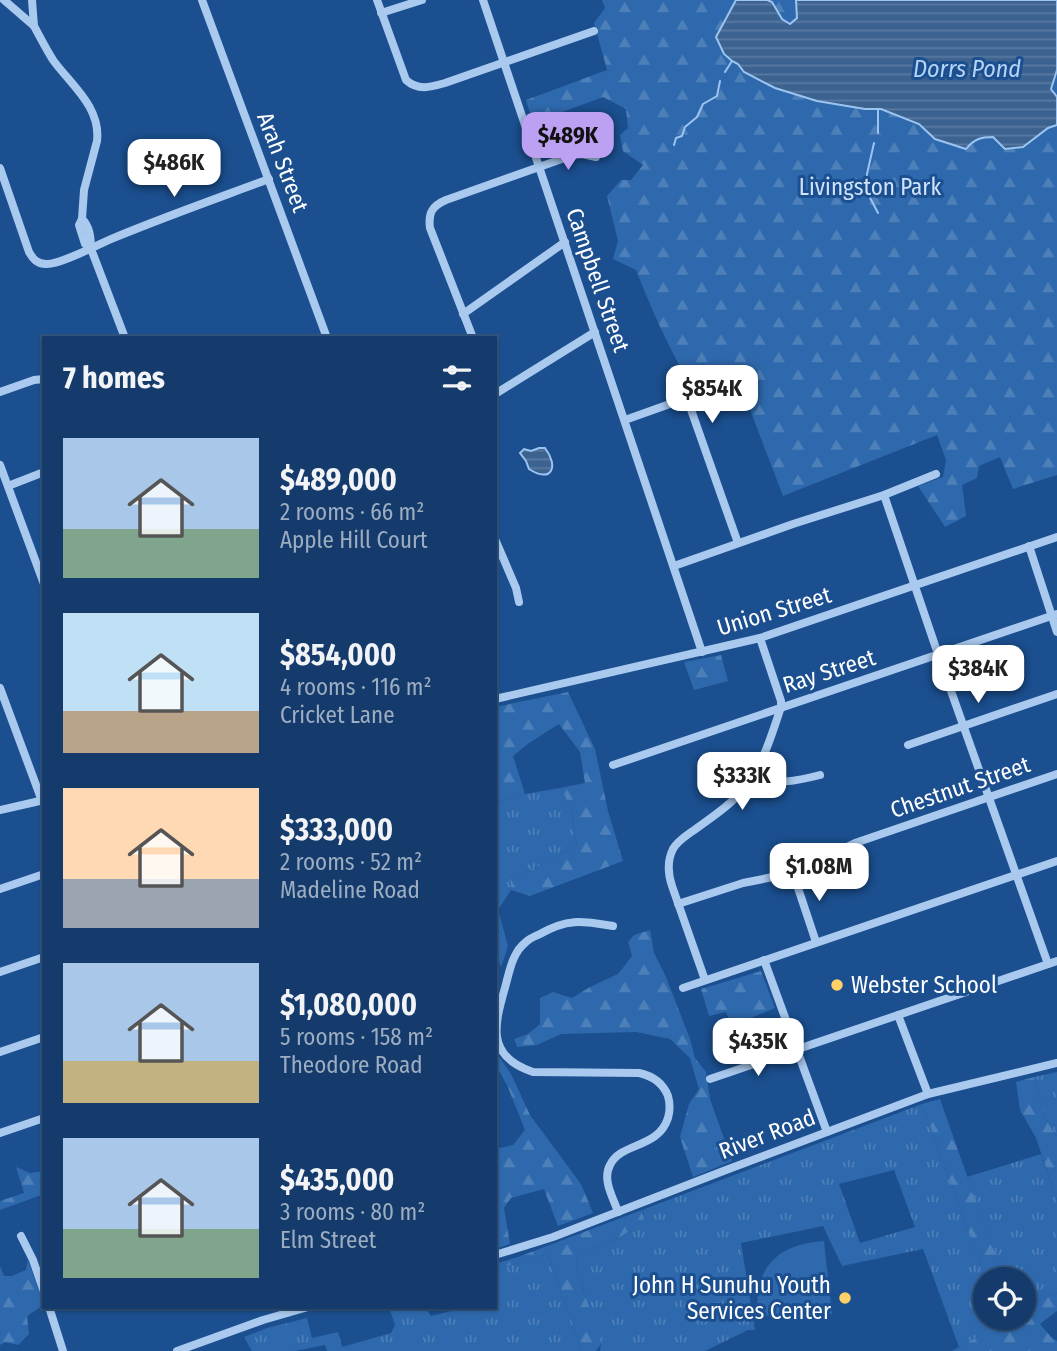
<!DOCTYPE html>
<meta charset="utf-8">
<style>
:root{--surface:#143b6b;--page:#1d4271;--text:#f1f3f6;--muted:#9dadc1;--line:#33557e;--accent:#bca0f2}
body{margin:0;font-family:"Fira Sans Condensed",sans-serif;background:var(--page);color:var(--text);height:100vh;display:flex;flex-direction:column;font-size:26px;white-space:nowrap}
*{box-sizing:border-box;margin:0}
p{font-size:23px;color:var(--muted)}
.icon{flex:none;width:38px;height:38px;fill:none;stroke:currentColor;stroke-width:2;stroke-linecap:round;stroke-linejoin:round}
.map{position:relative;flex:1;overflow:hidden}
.drawer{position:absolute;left:42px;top:336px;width:455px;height:973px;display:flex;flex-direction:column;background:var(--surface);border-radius:0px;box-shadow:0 2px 5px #0004,0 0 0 2px var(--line)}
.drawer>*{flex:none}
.buttons{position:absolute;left:973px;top:1267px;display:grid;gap:14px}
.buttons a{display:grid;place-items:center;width:63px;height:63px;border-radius:50%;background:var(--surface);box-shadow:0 2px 5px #0004,0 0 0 2px var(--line);font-size:35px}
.price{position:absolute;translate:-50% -60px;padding:0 16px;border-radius:14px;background:#fff;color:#222;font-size:23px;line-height:46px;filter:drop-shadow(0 2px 4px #0008)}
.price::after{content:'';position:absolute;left:50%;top:42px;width:21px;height:16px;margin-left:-10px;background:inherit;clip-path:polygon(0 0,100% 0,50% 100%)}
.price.selected{background:var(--accent);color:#111}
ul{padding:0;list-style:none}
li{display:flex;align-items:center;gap:21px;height:175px;padding:0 21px}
li span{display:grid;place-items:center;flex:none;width:196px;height:140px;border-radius:0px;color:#555}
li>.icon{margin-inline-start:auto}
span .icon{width:84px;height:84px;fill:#fffc;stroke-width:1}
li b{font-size:30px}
h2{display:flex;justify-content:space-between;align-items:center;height:84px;padding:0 21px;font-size:30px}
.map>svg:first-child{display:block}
</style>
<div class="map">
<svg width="1057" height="1351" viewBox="0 0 1057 1351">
<defs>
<pattern id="grass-tufts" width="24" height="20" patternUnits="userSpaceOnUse" patternTransform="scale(1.75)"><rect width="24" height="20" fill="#2e69ad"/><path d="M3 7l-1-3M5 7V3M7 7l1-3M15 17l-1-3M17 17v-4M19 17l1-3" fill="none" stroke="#4d80b9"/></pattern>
<pattern id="forest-firs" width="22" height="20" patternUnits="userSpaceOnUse" patternTransform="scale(1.75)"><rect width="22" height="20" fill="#2e69ad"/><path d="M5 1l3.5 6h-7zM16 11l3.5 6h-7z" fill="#4d80b9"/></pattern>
<pattern id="water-rules" width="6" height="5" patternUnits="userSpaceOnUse" patternTransform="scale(1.75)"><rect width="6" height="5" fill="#3c6290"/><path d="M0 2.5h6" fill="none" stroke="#597aa1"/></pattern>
</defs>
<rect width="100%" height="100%" fill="#1b4f8f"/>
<!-- grass -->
<g fill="url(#grass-tufts)" fill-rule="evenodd">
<polygon points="560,788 571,807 577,845 539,866 510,878 511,890 498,910 508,946 501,967 495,952 495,803 525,794"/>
<polygon points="1057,1072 1057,1136 1045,1119 1034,1077"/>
<path d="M922,1104L986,1279L985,1318H1000V1319L975,1338L959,1347L923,1249L842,1266L823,1226L741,1243L755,1330H748L705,1351H600L601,1344L578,1274L576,1260L580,1254L620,1237L644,1214L642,1210ZM894,1170L915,1227L860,1243L839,1184Z"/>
<polygon points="1041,1154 1057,1200 1057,1293 1024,1306 1024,1279 1010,1279 991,1245 967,1177"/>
<polygon points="544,1255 549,1257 582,1351 327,1351 325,1345 295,1351 252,1351 244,1337 267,1328 307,1318 312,1338 338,1332 342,1347 391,1333 395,1325 389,1307 425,1307 431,1316 467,1307 495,1307 495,1270"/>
</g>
<!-- forest -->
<g fill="url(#forest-firs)">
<path d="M602,0H1057V475L1013,489L1000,457L979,466L977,478L962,485L966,516L945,527L918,486L943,477L946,460L937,435L783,496L746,399L734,404L725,383L703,364L688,380C667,345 651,308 636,270L613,259L618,241L607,196L621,180H631L643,165L623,151L620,135L628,128L626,109L603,97L533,123L526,100L607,70L594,23L605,8Z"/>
<polygon points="721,655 728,681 694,690 684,662"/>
<polygon points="568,692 595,749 608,811 623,861 530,896 511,890 510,878 539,866 577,845 571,807 560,788 585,783 580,752 559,724 529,743 513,756 525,794 495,803 495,707"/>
<polygon points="650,930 654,953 666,977 690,1039 695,1058 706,1072 710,1099 732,1161 693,1177 680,1137 689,1104 699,1089 690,1058 670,1039 636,1032 561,1034 537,1045 517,1047 514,1039 528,1034 540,1024 540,998 553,992 572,998 590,987 618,974 632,956 628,942 634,935"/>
<polygon points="761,971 775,1008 732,1026 726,1012 709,1016 701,989"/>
<polygon points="495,1051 511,1074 530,1115 581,1184 593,1213 558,1226 544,1189 511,1198 504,1208 510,1244 495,1249 495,1149 513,1145 525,1130 507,1085 495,1064"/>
<polygon points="1034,1077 1045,1119 1057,1136 1057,1200 1036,1138 1020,1110 1016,1082"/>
<polygon points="940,1099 991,1244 1010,1279 986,1279 922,1104"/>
<polygon points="16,1167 30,1173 44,1171 44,1194 0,1210 0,1201 24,1193"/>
<path d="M642,1210L644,1221L620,1237L580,1254L576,1260C579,1289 595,1315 601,1344L596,1351H582L549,1257L544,1255L495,1270V1264L518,1257Z"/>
<polygon points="28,1260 44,1305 27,1316 29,1334 18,1345 5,1342 0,1345 0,1266 4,1276 12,1276 26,1270"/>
<polygon points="1057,1293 1057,1311 1040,1324 1051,1337 1057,1341 1057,1351 952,1351 975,1338 1000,1319 1000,1318 1024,1318 1024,1306"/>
</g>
<!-- pitch -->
<path fill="#2e69ad" d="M824,1241L832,1314L758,1316C753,1268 777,1244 824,1241Z"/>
<!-- water -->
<g fill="url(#water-rules)" stroke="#9cc4f0" stroke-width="2">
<path d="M736,0H767L772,2L782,19L790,24L797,18L796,0H1057V70L1051,89L1057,97V125L1048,128L1023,147L1005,149L993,137C981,137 974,139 966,149L935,139L919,124L881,109H865L817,101L775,88L744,72L738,64L732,61L724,54L716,37Z"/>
<path d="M539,448H545C559,466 552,484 529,469L526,461L520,453L524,449L531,451Z"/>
</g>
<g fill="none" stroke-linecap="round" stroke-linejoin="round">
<!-- stream -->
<g stroke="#9cc4f0" stroke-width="2">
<polyline points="725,72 732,61"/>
<polyline points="878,109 878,133"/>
<polyline points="874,143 867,174 867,192 878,213"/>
<polyline points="674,145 676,138 682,136 685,127 697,117 703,104 717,96 720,81"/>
</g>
<!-- minor -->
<g stroke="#a9c9ee" stroke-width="8">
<polyline points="4,0 34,26 32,0"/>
<polyline points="202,0 327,338"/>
<path d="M377,0L406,80C418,91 431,87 445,83L594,31"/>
<polyline points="483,0 702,652"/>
<polyline points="381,13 422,0"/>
<path d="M34,26C40,37 46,49 53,60C71,85 101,107 97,141L84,190L82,219L79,225L85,244L90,248L93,254L125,338"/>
<path d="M0,168L29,252C33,259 37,264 46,264C61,265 100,243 116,237C167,216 218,198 269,179"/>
<path d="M82,219C89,225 92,239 90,248"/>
<polyline points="463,314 565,242"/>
<path d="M473,338L430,228C428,213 432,206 446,200L573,155L582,154L596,157"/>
<polyline points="0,392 34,380 44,379"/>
<polyline points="495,394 595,332"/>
<polyline points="625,420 681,400 689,404 738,543"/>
<polyline points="0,465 44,584"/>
<polyline points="8,486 44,472"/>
<polyline points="884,495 940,660 1048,964"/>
<polyline points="495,539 516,588 519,602"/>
<polyline points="1029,546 1057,632"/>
<polyline points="674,566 793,524 884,495 936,474"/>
<polyline points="0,688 42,801"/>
<polyline points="495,699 760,638 1057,537"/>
<polyline points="908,745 1057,694"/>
<polyline points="613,765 1057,614"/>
<path d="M752,778C775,785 797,781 820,775"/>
<polyline points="0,810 44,800"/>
<polyline points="793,873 816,942"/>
<polyline points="0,889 44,874"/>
<polyline points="678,904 743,883 793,873 855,843 1057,774"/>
<path d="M613,926C582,921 568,918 540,934C536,936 530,938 526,942C513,952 510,969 506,984C495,1023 484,1056 533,1072L639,1073C653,1076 663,1083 668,1096C670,1103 670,1111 668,1118C658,1149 621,1142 610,1165C602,1180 613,1197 618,1212"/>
<polyline points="764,960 827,1132"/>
<polyline points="0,972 44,957"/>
<path d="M705,980L672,886C668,874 667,861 673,849C678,840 689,834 697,828C715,815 733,803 746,786C764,762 772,734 781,707V701L760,638"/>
<polyline points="683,988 1057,861"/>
<polyline points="898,1015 928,1094"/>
<polyline points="0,1052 44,1037"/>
<polyline points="710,1079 1057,961"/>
<polyline points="0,1133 44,1118"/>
<polyline points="21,1236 33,1260 44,1292"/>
<polyline points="495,1255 553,1237 726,1170 928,1094 1057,1063"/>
<polyline points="49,1307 63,1351"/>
<polyline points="177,1351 263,1320 308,1307"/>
</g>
</g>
<!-- markers -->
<g fill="#ffd166" stroke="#1b4f8f" stroke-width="2.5">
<circle cx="837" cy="985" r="7"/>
<circle cx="845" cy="1298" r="7"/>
</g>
<g text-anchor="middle" stroke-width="6" stroke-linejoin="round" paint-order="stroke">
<!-- street labels -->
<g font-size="23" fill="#fff" stroke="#1b4f8f">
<text transform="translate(283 162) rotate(69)" y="8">Arah Street</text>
<text transform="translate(598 280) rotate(71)" y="8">Campbell Street</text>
<text transform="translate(774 611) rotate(-17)" y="8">Union Street</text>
<text transform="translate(829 671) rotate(-18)" y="8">Ray Street</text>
<text transform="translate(960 787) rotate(-19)" y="8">Chestnut Street</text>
<text transform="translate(767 1134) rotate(-21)" y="8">River Road</text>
</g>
<!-- park labels -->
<g font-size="23" fill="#cfe3fa" stroke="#1b4f8f">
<text x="870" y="195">Livingston Park</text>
</g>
<!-- poi labels -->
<g font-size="23" fill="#fff" stroke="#1b4f8f" text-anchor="start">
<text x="851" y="993">Webster School</text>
<text x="831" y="1293" text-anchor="end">John H Sunuhu Youth<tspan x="831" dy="26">Services Center</tspan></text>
</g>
<!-- water labels -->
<g font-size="24" font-style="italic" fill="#b5d3f5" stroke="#1b4f8f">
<text x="967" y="77">Dorrs Pond</text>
</g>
</g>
</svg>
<div class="buttons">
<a><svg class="icon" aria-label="locate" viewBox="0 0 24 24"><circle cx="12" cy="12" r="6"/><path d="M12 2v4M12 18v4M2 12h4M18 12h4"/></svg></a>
</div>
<b class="price selected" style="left:568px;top:172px">$489K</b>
<b class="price" style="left:174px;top:199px">$486K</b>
<b class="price" style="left:712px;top:425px">$854K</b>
<b class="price" style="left:978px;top:705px">$384K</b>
<b class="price" style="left:742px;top:812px">$333K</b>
<b class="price" style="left:819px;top:903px">$1.08M</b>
<b class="price" style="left:758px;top:1078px">$435K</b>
<section class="drawer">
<h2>7 homes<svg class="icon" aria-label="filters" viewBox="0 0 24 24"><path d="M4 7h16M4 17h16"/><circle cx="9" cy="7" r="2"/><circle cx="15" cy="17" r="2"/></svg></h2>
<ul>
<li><span style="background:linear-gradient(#a9c7e8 65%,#7fa58c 0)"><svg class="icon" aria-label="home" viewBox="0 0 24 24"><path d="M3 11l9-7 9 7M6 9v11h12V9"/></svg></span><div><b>$489,000</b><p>2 rooms · 66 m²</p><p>Apple Hill Court</p></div></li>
<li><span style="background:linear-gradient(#bfe0f5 70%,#b9a48a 0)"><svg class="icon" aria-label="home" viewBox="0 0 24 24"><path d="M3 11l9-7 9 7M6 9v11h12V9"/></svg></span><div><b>$854,000</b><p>4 rooms · 116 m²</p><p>Cricket Lane</p></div></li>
<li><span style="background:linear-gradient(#ffd9b3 65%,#9aa5b1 0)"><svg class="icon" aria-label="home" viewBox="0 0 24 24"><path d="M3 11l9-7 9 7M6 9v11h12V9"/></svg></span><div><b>$333,000</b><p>2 rooms · 52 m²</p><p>Madeline Road</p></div></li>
<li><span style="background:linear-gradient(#a9c7e8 70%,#c2b280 0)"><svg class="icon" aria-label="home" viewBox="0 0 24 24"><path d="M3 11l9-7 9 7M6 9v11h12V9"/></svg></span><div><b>$1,080,000</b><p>5 rooms · 158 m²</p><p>Theodore Road</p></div></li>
<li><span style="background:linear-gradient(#a9c7e8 65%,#7fa58c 0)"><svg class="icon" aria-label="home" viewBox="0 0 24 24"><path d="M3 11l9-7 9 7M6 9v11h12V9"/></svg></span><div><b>$435,000</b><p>3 rooms · 80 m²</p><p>Elm Street</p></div></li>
</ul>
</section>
</div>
